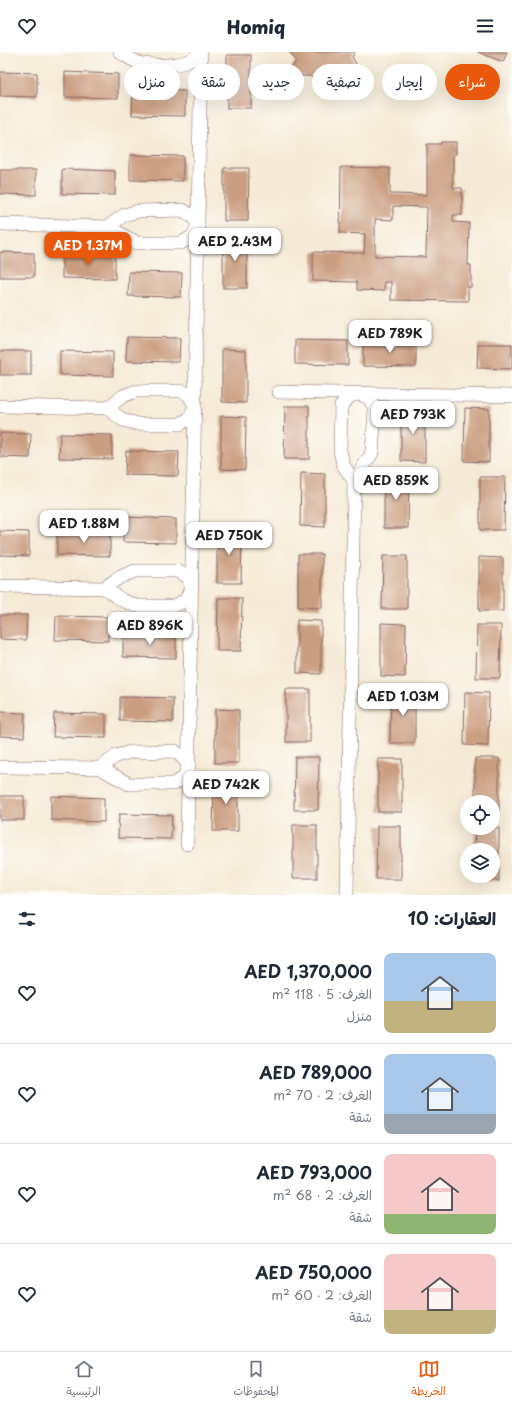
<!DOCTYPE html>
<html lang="ar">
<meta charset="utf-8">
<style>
:root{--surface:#fff;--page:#f6f6f7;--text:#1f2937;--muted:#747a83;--line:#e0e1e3;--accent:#ea580c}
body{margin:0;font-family:"Playpen Sans","Playpen Sans Arabic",sans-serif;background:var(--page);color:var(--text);direction:rtl;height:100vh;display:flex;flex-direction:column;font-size:15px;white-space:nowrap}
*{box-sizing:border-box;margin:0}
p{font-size:13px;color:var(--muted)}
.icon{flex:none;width:22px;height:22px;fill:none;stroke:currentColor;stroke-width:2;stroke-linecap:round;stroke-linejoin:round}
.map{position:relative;height:843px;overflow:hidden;direction:ltr}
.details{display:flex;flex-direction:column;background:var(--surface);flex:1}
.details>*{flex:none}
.top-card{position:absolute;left:12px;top:12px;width:488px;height:36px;direction:rtl;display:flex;gap:8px}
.buttons{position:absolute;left:460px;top:743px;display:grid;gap:8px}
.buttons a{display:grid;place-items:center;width:40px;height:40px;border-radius:50%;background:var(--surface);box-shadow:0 4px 16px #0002;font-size:20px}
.price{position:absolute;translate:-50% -34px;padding:0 9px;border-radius:8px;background:#fff;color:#222;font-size:13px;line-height:26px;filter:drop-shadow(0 1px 2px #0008)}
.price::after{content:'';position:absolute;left:50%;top:24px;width:12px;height:9px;margin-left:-6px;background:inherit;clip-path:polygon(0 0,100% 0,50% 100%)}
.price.current{background:var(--accent);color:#fff}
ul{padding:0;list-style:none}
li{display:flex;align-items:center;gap:12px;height:100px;padding:0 16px}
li+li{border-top:1px solid var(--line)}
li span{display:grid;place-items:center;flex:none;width:112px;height:80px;border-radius:8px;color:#555}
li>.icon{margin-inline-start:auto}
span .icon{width:48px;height:48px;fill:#fffc;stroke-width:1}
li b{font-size:17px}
h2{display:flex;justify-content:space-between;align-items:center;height:48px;padding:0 16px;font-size:17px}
.pill{padding:0 14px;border-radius:18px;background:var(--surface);box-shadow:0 4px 16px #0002;font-size:14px;line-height:36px}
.pill.current{background:var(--accent);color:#fff}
header{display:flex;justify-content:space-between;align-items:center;height:52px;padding:0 16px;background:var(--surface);font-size:18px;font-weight:800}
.tabs{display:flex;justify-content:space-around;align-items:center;height:56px;border-top:1px solid var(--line);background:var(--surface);font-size:11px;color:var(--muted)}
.tabs a{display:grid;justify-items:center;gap:2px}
.tabs .current{color:var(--accent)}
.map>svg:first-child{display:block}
</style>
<header><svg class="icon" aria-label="menu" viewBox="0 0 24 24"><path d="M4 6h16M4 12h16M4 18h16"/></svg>Homiq<svg class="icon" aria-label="heart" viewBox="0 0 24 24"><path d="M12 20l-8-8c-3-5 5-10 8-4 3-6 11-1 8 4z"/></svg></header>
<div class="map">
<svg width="512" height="843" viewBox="0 0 512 843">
<rect width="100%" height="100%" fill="#fdfcf7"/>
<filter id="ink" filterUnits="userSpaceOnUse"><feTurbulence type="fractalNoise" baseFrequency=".025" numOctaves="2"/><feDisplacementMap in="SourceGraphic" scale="8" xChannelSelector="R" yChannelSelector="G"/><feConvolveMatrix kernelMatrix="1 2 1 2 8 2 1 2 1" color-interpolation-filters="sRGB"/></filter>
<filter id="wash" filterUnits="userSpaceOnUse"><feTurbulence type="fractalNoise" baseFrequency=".012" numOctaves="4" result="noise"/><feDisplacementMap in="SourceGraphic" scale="16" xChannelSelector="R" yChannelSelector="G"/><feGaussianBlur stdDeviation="0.9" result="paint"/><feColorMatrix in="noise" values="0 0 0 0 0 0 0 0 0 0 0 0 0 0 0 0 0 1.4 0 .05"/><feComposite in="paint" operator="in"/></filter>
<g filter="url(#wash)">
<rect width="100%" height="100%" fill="#f5ead5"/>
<g id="blocks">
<!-- building -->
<g fill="#ca9e81" fill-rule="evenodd">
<polygon points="290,0 355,0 352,5 361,20 346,45 322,44 311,24 286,24 296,9"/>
<polygon points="478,0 507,0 503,10"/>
<rect x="227" y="3" width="24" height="53"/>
<polygon points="0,20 37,21 37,45 0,44"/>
<polygon points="65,20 118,22 118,46 65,45"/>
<polygon points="133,38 185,39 185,64 132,63"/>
<path d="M441,90H456V102H453V136H462V163H453V170L469,171L468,213H471V235H468V249L391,248V230H384V239L357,238V230L313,229V200L364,201L365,182L340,181L341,115L390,116V142L427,143V92H441ZM393,154L427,155L426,205L375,204V167L393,168Z"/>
<polygon points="130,103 183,104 183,129 130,128"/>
<polygon points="224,116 249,116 248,169 224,169"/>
<polygon points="62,117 115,119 115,143 62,142"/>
<polygon points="0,118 36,118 36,143 0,142"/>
<rect x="223" y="183" width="24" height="53"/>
<polygon points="0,200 34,201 34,225 0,225"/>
<polygon points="62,202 115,203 115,227 62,226"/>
<polygon points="129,220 182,221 181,245 128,244"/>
<polygon points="127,285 180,286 179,310 126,309"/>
<polygon points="295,288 348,289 348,313 295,312"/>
<polygon points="363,290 416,291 416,315 363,314"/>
<polygon points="478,292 512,292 512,317 477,316"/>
<polygon points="222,297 246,298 246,351 222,350"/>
<rect x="0" y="299" width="31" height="24"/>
<polygon points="60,299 113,300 113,324 60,323"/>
<polygon points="285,354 309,354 309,407 284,407"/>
<polygon points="401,356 425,357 425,410 401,409"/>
<polygon points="465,356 489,357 489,410 464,409"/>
<polygon points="221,364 246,365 245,418 221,417"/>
<polygon points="0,381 31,382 30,406 0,405"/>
<polygon points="60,382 112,383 112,407 59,406"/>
<polygon points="126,399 179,400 178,424 125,423"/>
<polygon points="301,421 325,422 325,475 300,474"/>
<polygon points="384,423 409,423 408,476 384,476"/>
<polygon points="480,425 505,425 504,478 480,478"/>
<polygon points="123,465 176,467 176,491 123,490"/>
<polygon points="217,478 242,478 241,531 217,531"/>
<polygon points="0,479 29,480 29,504 0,503"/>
<polygon points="57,479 110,480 110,504 57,503"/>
<polygon points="298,502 322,502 322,556 298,555"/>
<polygon points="383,504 407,504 407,557 382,557"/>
<polygon points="479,505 503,506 503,559 479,559"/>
<polygon points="218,546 242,546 241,599 217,599"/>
<polygon points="0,563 27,563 26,588 0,587"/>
<polygon points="56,564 109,565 108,589 55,588"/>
<polygon points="297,568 321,569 321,622 297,621"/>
<polygon points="381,571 406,572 405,625 381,624"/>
<polygon points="477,573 501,573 500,626 476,626"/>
<polygon points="123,581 176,582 176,606 123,605"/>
<rect x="286" y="637" width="24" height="53"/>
<polygon points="391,638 415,638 415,691 390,691"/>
<polygon points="465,640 489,641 488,694 464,693"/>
<polygon points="120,645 173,646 173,670 120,669"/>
<polygon points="215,657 239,658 239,711 215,711"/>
<polygon points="0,660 25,661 24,685 0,684"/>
<polygon points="54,661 106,662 106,686 53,685"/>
<polygon points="295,705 319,705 318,758 294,758"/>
<polygon points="475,706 499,706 499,759 493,759 493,750 475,750"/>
<rect x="378" y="707" width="24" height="53"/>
<polygon points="214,726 238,726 238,779 213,779"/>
<rect x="0" y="744" width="24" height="24"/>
<polygon points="51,744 104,746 104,770 51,768"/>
<polygon points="119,762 172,763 171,787 118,786"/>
<rect x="293" y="773" width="24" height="53"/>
<polygon points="377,774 401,774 401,827 376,827"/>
<polygon points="475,776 499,776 499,829 474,828 474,824 493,824 493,798 474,798"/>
</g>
</g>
</g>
<g filter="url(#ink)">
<use href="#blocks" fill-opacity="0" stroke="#866666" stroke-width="1"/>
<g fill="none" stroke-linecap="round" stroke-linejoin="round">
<!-- minor casing -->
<g stroke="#866666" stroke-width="14">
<g id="minor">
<path d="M120,0C127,4 135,11 143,12C157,14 193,15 199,0"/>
<polyline points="0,172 108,175 137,191 181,191 193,184 198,173 194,166 183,158 139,159 124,163 108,175"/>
<polyline points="279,340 512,344"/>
<polyline points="0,354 107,356 123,368 138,372 180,372 190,366 195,354 189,343 182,339 136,339 123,344 107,356"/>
<polyline points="0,534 104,536 122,548 136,554 174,554 186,548 191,535 188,525 177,519 135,519 120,525 104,536"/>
<polyline points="0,715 100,716 129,732 173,732 184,726 188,714 185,708 175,699 131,700 116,704 100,716"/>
<polyline points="187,792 201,0"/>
<polyline points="347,843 354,429 372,401 375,357 369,346 359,342 350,344 341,354 340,398 343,413 354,429"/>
</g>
</g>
<!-- minor -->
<use href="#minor" stroke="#fff" stroke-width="13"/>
</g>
</g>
</svg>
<div class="buttons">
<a><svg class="icon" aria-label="locate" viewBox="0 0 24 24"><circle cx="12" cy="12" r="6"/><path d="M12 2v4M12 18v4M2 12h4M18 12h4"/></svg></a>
<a><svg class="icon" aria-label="layers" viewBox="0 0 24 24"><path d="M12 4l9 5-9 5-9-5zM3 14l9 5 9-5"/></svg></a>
</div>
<b class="price" style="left:235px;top:210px">AED 2.43M</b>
<b class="price current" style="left:88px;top:214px">AED 1.37M</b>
<b class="price" style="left:390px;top:302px">AED 789K</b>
<b class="price" style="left:413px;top:383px">AED 793K</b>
<b class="price" style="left:396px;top:449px">AED 859K</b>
<b class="price" style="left:84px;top:492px">AED 1.88M</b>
<b class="price" style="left:229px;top:504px">AED 750K</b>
<b class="price" style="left:150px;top:594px">AED 896K</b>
<b class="price" style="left:403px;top:665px">AED 1.03M</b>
<b class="price" style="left:226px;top:753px">AED 742K</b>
<div class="top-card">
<a class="pill current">شراء</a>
<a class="pill">إيجار</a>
<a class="pill">تصفية</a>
<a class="pill">جديد</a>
<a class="pill">شقة</a>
<a class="pill">منزل</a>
</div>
</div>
<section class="details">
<h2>العقارات: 10<svg class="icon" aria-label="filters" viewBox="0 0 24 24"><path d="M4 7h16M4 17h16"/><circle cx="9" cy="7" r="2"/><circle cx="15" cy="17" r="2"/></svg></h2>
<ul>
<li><span style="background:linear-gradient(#a9c7e8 60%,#c2b280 0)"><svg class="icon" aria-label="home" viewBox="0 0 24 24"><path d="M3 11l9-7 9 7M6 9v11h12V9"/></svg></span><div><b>AED 1,370,000</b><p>الغرف: 5 · 118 m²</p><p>منزل</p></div><svg class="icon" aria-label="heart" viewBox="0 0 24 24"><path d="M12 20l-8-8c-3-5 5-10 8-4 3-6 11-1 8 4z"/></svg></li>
<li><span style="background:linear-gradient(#a9c7e8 75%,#9aa5b1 0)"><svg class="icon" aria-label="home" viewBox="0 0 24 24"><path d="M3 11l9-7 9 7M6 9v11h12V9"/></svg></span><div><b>AED 789,000</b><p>الغرف: 2 · 70 m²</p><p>شقة</p></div><svg class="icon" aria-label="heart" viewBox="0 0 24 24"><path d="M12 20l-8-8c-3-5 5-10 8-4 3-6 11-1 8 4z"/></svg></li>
<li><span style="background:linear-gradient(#f6c9c9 75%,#8fb573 0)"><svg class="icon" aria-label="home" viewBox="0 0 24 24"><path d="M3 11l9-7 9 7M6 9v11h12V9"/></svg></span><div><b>AED 793,000</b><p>الغرف: 2 · 68 m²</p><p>شقة</p></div><svg class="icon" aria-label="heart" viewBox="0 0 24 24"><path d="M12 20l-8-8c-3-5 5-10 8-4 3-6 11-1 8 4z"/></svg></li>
<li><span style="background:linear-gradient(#f6c9c9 70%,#c2b280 0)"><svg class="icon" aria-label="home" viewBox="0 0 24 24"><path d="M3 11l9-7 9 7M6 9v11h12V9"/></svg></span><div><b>AED 750,000</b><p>الغرف: 2 · 60 m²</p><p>شقة</p></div><svg class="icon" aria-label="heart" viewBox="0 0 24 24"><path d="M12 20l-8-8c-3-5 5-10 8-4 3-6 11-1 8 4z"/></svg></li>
</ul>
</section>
<nav class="tabs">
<a class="current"><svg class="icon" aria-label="map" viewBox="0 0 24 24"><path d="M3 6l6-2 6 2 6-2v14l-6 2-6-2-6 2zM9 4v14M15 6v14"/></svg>الخريطة</a>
<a><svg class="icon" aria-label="saved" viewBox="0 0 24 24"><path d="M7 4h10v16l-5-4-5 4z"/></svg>المحفوظات</a>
<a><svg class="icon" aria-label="home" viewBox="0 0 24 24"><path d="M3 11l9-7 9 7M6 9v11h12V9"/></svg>الرئيسية</a>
</nav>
